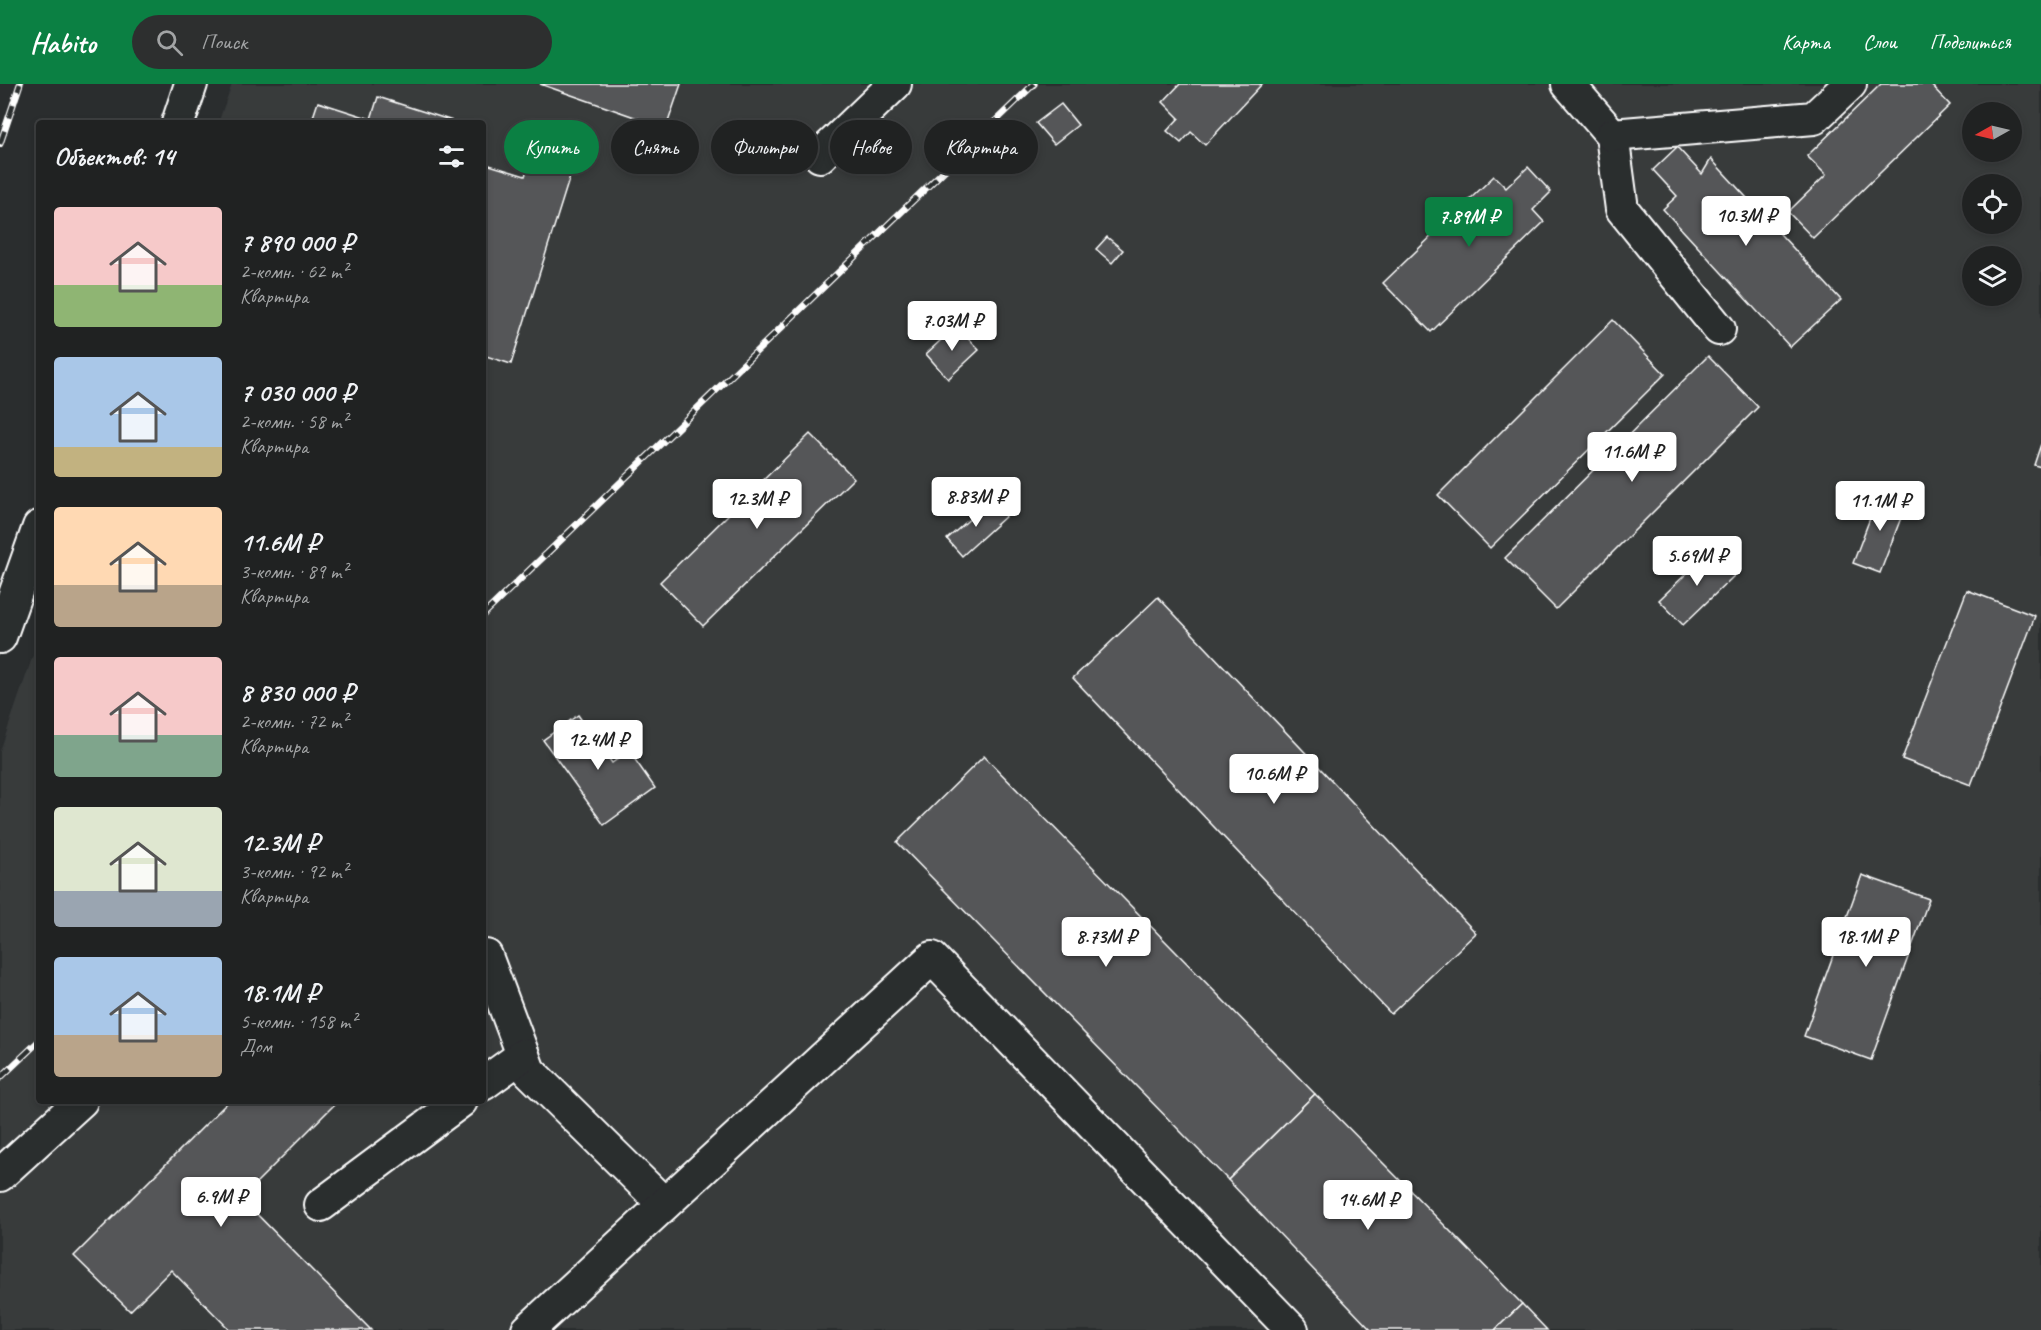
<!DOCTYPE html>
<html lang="ru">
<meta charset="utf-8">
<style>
:root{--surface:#202222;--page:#2d2f2f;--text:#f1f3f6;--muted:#a2a4a5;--line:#3d3f40;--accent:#0b8043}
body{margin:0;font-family:Caveat,sans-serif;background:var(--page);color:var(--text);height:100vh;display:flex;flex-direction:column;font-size:22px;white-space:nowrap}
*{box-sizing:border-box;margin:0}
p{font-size:20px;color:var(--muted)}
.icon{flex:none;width:33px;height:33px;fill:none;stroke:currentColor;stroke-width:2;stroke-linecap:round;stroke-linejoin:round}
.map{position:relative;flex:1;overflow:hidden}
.sheet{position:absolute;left:36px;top:36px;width:450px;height:984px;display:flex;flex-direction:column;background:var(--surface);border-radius:6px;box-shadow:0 3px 9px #0003,0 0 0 2px var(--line)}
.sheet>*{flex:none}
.hud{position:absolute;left:504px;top:36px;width:570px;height:54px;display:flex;gap:12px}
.needle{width:39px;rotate:262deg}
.tools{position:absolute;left:1962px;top:18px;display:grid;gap:12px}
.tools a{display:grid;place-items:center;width:60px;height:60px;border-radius:50%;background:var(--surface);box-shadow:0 3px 9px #0003,0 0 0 2px var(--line);font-size:30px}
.price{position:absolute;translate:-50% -51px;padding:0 14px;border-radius:6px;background:#fff;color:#222;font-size:20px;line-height:39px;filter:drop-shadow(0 2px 3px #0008)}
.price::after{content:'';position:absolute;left:50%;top:36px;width:18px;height:14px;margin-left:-9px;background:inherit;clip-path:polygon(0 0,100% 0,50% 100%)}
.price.active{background:var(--accent);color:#fff}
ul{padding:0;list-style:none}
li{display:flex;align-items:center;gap:18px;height:150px;padding:0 18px}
li span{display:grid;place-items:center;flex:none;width:168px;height:120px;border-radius:6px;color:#555}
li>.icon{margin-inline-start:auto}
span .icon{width:72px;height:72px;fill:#fffc;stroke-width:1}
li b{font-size:26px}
h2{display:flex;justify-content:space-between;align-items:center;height:72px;padding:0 18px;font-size:26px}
.pill{padding:0 21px;border-radius:27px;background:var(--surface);box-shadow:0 3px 9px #0003,0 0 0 2px var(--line);font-size:21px;line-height:54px}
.pill.active{background:var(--accent);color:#fff}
header{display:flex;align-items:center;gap:36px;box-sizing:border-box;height:84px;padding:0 30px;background:var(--accent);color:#fff}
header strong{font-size:28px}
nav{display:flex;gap:33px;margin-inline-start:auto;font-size:21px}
.search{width:420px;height:54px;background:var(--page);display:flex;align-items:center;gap:15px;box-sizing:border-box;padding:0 21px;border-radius:33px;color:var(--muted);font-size:22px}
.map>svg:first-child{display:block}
</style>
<header>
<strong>Habito</strong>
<div class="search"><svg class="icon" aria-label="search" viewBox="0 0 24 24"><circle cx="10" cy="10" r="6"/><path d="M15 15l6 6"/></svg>Поиск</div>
<nav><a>Карта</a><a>Слои</a><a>Поделиться</a></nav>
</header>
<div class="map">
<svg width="2041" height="1246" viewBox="0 0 2041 1246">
<rect width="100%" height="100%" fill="#2a2d2e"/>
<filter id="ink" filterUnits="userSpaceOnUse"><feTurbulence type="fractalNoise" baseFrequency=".0167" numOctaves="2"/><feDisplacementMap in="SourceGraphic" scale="12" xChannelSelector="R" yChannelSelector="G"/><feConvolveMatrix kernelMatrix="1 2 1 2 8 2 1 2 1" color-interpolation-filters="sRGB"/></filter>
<g filter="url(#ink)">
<!-- built -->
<path fill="#373a3b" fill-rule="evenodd" d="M232,0H2041V1246H0V667L39,554V1017H483V39H218ZM1972,28H2012V68H1972ZM1972,100H2012V140H1972ZM1972,172H2012V212H1972Z"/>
<!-- building -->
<g fill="#555758" stroke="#fff" stroke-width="1.5">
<polygon points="540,0 681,0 666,44"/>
<polygon points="1180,0 1262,0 1205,61 1191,48 1181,59 1167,47 1179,34 1163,18"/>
<polygon points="1881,0 1930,0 1950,21 1813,154 1788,128 1826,91 1807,72"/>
<polygon points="378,13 459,39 311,39 318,18 371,35"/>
<polygon points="1061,20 1078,41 1054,60 1036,39"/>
<polygon points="537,58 577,70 511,280 483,271 483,79 525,92"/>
<polygon points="1677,63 1702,90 1711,75 1841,216 1790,263 1663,125 1677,112 1653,86"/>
<polygon points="1528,83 1551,108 1533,126 1544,138 1431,248 1383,199 1494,92 1506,104"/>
<polygon points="1107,153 1123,166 1112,179 1096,165"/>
<polygon points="1613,236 1665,290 1490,464 1438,411"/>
<polygon points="956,242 979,266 948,295 926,270"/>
<polygon points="1708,272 1758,323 1556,525 1505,474"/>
<polygon points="810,350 854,394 703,542 660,498"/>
<polygon points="2041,360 2041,383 2034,381"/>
<polygon points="1880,408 1907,418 1880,489 1853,479"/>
<polygon points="991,416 1006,432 962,472 947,455"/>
<polygon points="1712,465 1736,490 1683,541 1659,516"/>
<polygon points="1967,506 2035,532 1971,701 1902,675"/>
<polygon points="1158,513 1476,849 1391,930 1073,594"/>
<polygon points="578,631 612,679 629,667 655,704 604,741 543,656"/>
<polygon points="984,672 1315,1010 1228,1096 897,758"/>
<polygon points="1862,791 1929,815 1871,976 1804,952"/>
<polygon points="1315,1010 1522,1220 1495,1246 1371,1246 1228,1096"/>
<polygon points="229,1017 338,1017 241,1114 371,1246 230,1246 171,1186 130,1227 74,1172"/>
<polygon points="1522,1220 1547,1246 1495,1246"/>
</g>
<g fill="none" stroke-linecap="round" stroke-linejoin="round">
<!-- minor casing -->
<g stroke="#fff" stroke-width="36">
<g id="minor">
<polyline points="1568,0 1612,51 1622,125 1719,245"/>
<polyline points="178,39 191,0"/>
<polyline points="1612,51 1814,34 1850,0"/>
<polyline points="820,72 895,0"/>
<polyline points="0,553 39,443"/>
<polyline points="483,873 486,872 529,987 664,1120"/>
<polyline points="483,1000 523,971"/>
<polyline points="0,1091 81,1017"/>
<polyline points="321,1121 461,1017"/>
<polyline points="528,1246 932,874 1292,1246"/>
</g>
</g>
<!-- minor -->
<use href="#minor" stroke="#2a2d2e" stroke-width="32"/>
<!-- rail casing -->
<g stroke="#fff" stroke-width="7">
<g id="rail">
<polyline points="0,60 20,0"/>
<polyline points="483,531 1034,0"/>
<polyline points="0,994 39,957"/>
</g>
</g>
<!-- rail -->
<use href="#rail" stroke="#2a2d2e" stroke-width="4.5" stroke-dasharray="14" stroke-linecap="butt"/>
</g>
</g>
</svg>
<div class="tools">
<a><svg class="needle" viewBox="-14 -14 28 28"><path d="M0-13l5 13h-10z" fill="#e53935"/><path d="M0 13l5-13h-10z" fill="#a2a4a5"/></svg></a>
<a><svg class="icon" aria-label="locate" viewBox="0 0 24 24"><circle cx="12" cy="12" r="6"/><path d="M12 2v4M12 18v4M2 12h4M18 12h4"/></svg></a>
<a><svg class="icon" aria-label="layers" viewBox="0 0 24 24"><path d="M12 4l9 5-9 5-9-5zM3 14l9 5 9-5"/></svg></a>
</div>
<b class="price" style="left:1746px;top:163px">10.3M ₽</b>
<b class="price active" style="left:1469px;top:164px">7.89M ₽</b>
<b class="price" style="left:952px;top:268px">7.03M ₽</b>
<b class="price" style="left:1632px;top:399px">11.6M ₽</b>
<b class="price" style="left:976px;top:444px">8.83M ₽</b>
<b class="price" style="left:757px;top:446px">12.3M ₽</b>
<b class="price" style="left:1880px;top:448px">11.1M ₽</b>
<b class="price" style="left:1697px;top:503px">5.69M ₽</b>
<b class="price" style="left:598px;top:687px">12.4M ₽</b>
<b class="price" style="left:1274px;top:721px">10.6M ₽</b>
<b class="price" style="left:1106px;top:884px">8.73M ₽</b>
<b class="price" style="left:1866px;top:884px">18.1M ₽</b>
<b class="price" style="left:221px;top:1144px">6.9M ₽</b>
<b class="price" style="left:1368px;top:1147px">14.6M ₽</b>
<div class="hud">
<a class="pill active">Купить</a>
<a class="pill">Снять</a>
<a class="pill">Фильтры</a>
<a class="pill">Новое</a>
<a class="pill">Квартира</a>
</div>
<section class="sheet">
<h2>Объектов: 14<svg class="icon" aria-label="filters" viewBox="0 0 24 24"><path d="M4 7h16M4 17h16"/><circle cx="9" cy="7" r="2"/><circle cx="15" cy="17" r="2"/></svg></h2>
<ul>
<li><span style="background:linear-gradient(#f6c9c9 65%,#8fb573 0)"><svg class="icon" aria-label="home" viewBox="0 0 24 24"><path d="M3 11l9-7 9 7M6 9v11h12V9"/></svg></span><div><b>7 890 000 ₽</b><p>2-комн. · 62 m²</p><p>Квартира</p></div></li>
<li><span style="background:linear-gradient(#a9c7e8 75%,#c2b280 0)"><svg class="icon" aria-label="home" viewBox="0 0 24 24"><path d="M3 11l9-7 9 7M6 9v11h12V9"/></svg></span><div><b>7 030 000 ₽</b><p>2-комн. · 58 m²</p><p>Квартира</p></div></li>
<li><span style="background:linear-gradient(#ffd9b3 65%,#b9a48a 0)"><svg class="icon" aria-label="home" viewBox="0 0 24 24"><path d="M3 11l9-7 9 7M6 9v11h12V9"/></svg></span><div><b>11.6M ₽</b><p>3-комн. · 89 m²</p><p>Квартира</p></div></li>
<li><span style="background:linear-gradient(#f6c9c9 65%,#7fa58c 0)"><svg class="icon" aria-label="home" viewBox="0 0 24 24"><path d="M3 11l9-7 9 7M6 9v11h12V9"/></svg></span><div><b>8 830 000 ₽</b><p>2-комн. · 72 m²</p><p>Квартира</p></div></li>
<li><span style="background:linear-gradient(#dfe7d0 70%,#9aa5b1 0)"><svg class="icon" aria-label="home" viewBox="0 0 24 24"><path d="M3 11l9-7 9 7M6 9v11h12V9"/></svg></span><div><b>12.3M ₽</b><p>3-комн. · 92 m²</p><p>Квартира</p></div></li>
<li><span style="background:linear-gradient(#a9c7e8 65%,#b9a48a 0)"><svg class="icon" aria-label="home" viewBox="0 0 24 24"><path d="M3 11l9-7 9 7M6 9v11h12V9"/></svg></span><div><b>18.1M ₽</b><p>5-комн. · 158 m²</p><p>Дом</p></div></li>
</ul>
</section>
</div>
